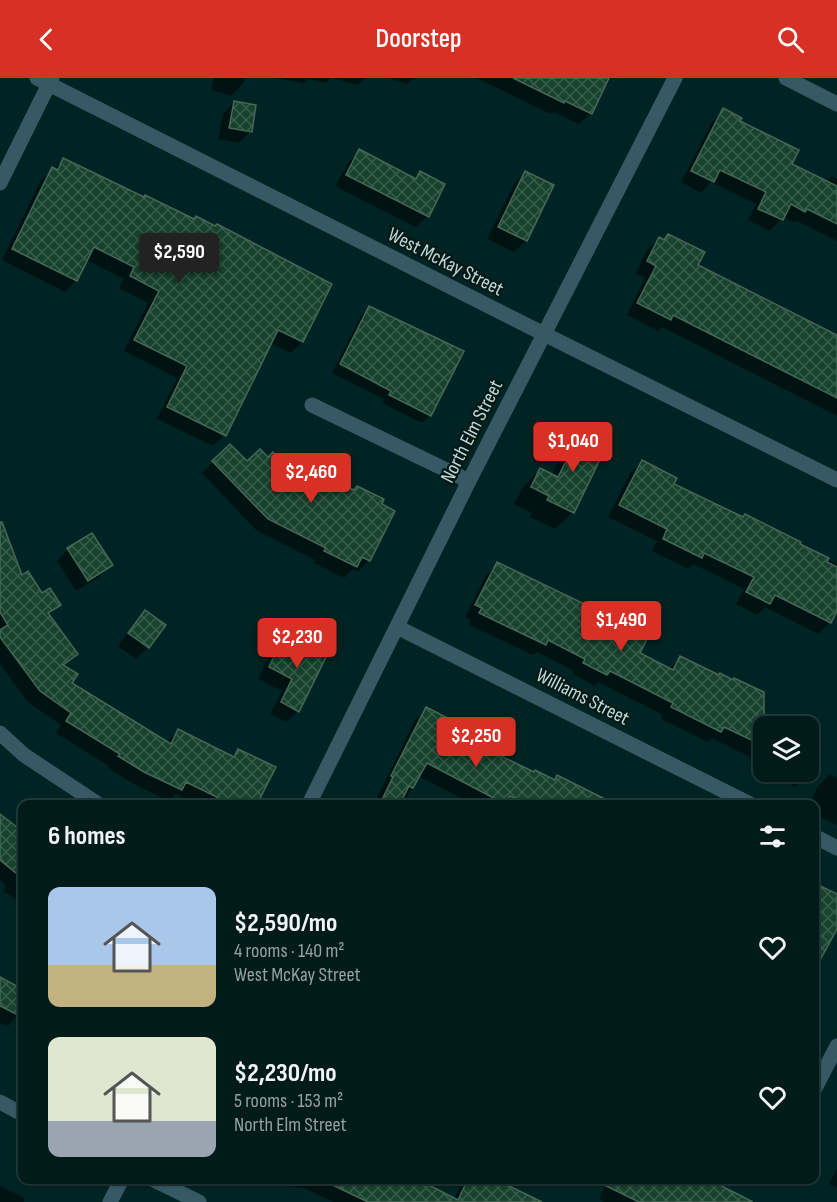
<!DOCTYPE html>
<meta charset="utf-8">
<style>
:root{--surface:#001b1a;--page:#0e2827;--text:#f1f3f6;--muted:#95a1a2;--line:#223939;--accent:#d93025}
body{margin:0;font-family:"Sofia Sans Condensed",sans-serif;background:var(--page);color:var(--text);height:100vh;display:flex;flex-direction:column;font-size:22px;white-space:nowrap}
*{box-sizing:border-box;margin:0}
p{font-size:20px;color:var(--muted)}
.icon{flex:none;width:33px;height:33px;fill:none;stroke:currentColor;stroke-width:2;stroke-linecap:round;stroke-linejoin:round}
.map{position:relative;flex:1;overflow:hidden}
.sheet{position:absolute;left:18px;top:722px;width:801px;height:384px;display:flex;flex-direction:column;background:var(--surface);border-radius:12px;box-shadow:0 2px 4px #0004,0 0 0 2px var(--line)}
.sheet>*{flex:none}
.fabs{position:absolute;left:753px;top:638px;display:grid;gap:12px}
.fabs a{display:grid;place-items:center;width:66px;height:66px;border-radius:12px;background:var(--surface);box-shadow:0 2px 4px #0004,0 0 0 2px var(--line);font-size:30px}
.price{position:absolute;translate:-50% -51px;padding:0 14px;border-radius:6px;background:var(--accent);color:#fff;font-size:20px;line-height:39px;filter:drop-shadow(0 2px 3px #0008)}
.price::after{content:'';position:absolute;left:50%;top:36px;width:18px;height:14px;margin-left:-9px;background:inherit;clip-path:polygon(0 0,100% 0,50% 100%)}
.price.on{background:#222;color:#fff}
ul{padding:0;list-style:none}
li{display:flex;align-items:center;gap:18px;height:150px;padding:0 30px}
li span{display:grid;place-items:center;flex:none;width:168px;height:120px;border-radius:12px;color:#555}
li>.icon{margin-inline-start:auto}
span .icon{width:72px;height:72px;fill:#fffc;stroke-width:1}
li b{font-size:26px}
h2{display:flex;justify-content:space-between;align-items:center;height:72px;padding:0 30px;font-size:26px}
header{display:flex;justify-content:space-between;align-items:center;height:78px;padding:0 30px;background:var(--accent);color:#fff;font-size:27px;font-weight:600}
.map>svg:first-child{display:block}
</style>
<header><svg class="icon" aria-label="back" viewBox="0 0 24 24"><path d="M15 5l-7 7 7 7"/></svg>Doorstep<svg class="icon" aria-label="search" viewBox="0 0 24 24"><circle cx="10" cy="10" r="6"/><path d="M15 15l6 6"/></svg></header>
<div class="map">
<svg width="837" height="1124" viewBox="0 0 837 1124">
<defs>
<pattern id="building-cross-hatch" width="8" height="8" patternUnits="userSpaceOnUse" patternTransform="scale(1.5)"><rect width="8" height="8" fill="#17422e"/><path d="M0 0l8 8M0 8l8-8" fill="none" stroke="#375d4c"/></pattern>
</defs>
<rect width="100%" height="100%" fill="#002423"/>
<!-- shadow -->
<g fill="#0007">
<polygon points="214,0 251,0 245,0 243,6 231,18 211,12"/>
<polygon points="274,0 331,0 326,5 308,1 304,5"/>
<polygon points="332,0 365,0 358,7"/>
<polygon points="389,0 417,0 412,1 407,6"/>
<polygon points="476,0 608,0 591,35 579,46 554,34 551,36"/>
<polygon points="234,24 251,53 239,65 218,61 223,36"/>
<polygon points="724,32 790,87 826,104 832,98 837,101 837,163 795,142 793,144 783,139 770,153 748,142 756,126 711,104 701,115 681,104 712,44"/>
<polygon points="359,73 414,101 420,95 428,138 416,149 335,108 348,85"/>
<polygon points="64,82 330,206 302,264 291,275 270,265 225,357 213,368 157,341 177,300 124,273 148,225 119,210 124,201 86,182 76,202 65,214 2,182 41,102"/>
<polygon points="525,95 552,108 526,163 514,174 487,161 514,106"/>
<polygon points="668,157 696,187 837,260 837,338 662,249 658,253 627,237 645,200 636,195 647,172 659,161 663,163"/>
<polygon points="370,229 430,337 422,345 382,325 384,321 332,295 361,238"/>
<polygon points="582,353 573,434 555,451 530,439 532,435 514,426 523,409 540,392 551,397 565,370"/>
<polygon points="268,381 297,401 307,390 369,482 358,494 352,491 344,500 314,485 315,482 256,452 202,395 213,384 247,385"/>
<polygon points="642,384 672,406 742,441 745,438 837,486 837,530 830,544 818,556 765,529 757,537 736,526 744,511 693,486 689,491 652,473 657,463 608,439 630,395"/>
<polygon points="0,442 21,499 41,517 59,527 48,538 76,576 62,588 70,605 166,665 178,653 231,679 238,673 256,726 196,726 176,716 169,723 132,705 108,690 109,688 56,655 61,647 28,624 0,586"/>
<polygon points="68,471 111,487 99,499 76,513 57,483"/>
<polygon points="498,486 638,576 668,592 680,580 753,633 784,648 764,648 764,688 749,681 750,679 712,660 708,664 661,641 663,637 598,604 595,608 573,596 574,593 537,574 533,577 469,547 471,542 465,539 486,497"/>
<polygon points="145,534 163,548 148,569 136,581 118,568 134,546"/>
<polygon points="285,558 298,633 287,644 270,636 282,613 258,601 273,570"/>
<polygon points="427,630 464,662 553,703 557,699 612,726 473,726 418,698 403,726 374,726 415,642"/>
<polygon points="808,660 822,667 807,697 795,709 777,699 779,695 774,693 808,693"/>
<polygon points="830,696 837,700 837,747 814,736 814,726 809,726 818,708"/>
<polygon points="0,738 22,755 22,819 20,817 16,821 3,813 6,807 0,802"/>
<polygon points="0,901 22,912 22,931 8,948 0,945"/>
<polygon points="837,1090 837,1110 829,1106"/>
<polygon points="279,1101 384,1101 453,1122 465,1101 491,1101 524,1124 333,1124 302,1109 299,1111"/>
<polygon points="605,1101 712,1101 711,1104 746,1124 604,1124 599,1121 608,1102"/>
<polygon points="0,1108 25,1120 24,1124 0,1124"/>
</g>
<!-- building -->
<g fill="url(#building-cross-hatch)" stroke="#466856" stroke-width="1.5">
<polygon points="513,0 609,0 592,36 565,23 564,25"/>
<polygon points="234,23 256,27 252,54 229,50"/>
<polygon points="723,30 742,40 740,43 799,72 792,86 837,108 837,146 807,131 805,134 791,126 783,142 758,131 766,114 720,92 714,104 691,93"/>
<polygon points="359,71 416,101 420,93 445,106 429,139 346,97"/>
<polygon points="63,80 144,119 145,117 194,141 196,138 215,148 217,146 332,206 303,264 278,252 226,358 167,329 187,288 134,262 159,213 130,198 134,189 94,169 77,203 12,171 52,89 58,92"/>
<polygon points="525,93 554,107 527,163 498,149"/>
<polygon points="668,156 705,174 698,187 837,257 837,320 673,237 671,242 637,225 656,188 647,183 659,159 664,162"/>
<polygon points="369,228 464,273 431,338 389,317 391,313 340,286"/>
<polygon points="582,351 608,365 574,435 547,422 549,418 531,409 540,390 558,399"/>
<polygon points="230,366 247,383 260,371 268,379 273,374 300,402 307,389 354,412 357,408 384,421 382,426 395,433 370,483 362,479 357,489 324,473 326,470 268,441 212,383"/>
<polygon points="642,382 677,400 674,406 743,439 745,436 801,464 800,466 829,480 827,484 837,489 837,533 831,545 775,517 770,526 746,514 754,499 704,475 702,480 663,461 667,451 619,427"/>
<polygon points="0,444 2,444 22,497 28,493 42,515 50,510 61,527 48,535 78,576 63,587 78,596 72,605 171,666 178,651 234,679 238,671 276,689 257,726 231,726 186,704 182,712 144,694 118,678 120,676 66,643 71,635 40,613 0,559 0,552 8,547 0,534"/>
<polygon points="92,455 113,487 88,503 67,470"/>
<polygon points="497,484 649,557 640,575 673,592 680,578 719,597 720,595 733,602 734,600 764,614 764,668 724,649 721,654 671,629 673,625 610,593 607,597 583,585 585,581 548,562 546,567 479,535 482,530 475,527"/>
<polygon points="145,532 166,547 149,570 128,555"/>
<polygon points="285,556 327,577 299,634 281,624 292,601 269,589"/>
<polygon points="426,629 471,652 466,661 534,694 535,692 555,702 557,697 615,726 526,726 510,718 505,726 427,685 413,710 409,708 400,726 380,726 393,699 391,698"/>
<polygon points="0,736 22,753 22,800 0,782"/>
<polygon points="814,805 837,816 837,851 814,893"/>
<polygon points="0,899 22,911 22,939 0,928"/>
<polygon points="320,1101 417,1101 458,1122 468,1101 495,1101 542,1124 368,1124"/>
<polygon points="592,1101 708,1101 753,1124 639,1124"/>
</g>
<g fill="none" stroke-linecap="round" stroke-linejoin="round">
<!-- minor -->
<g stroke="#365965" stroke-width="15">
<polyline points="37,0 544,256 837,402"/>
<polyline points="786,0 837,26"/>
<polyline points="0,105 52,0"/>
<polyline points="312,327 469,403"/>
<polyline points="397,549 750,726"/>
<polyline points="0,655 24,677 98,726"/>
<polyline points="309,726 469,403 675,0"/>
<polyline points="814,758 837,770"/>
<polyline points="814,1012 837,968"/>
<polyline points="0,1024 22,1036"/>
<polyline points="152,1101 199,1124"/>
<polyline points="110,1124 122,1101"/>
</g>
</g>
<g text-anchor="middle" stroke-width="4.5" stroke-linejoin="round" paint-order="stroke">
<!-- street labels -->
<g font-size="20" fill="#c1d8d6" stroke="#021918">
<text transform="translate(446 183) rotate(27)" y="7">West McKay Street</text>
<text transform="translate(471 353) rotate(-63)" y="7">North Elm Street</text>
<text transform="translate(583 618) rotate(27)" y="7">Williams Street</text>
</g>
</g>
</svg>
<div class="fabs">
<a><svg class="icon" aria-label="layers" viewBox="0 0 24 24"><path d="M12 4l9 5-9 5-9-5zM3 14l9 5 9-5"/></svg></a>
</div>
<b class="price on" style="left:179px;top:206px">$2,590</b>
<b class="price" style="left:573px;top:395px">$1,040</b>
<b class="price" style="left:311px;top:426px">$2,460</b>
<b class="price" style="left:621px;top:574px">$1,490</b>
<b class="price" style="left:297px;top:591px">$2,230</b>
<b class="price" style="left:476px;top:690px">$2,250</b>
<section class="sheet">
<h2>6 homes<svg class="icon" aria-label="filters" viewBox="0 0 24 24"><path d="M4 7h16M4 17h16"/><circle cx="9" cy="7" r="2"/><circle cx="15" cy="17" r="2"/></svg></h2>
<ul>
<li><span style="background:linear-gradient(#a9c7e8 65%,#c2b280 0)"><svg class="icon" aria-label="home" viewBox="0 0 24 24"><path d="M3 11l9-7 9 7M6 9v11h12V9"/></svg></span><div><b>$2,590/mo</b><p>4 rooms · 140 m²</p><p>West McKay Street</p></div><svg class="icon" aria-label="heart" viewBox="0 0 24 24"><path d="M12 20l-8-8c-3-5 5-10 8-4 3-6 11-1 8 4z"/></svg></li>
<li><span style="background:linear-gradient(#dfe7d0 70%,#9aa5b1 0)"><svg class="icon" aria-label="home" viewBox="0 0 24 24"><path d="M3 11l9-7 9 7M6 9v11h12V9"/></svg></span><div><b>$2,230/mo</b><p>5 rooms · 153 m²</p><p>North Elm Street</p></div><svg class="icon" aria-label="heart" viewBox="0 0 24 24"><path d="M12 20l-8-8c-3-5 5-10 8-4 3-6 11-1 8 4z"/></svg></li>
</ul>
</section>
</div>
